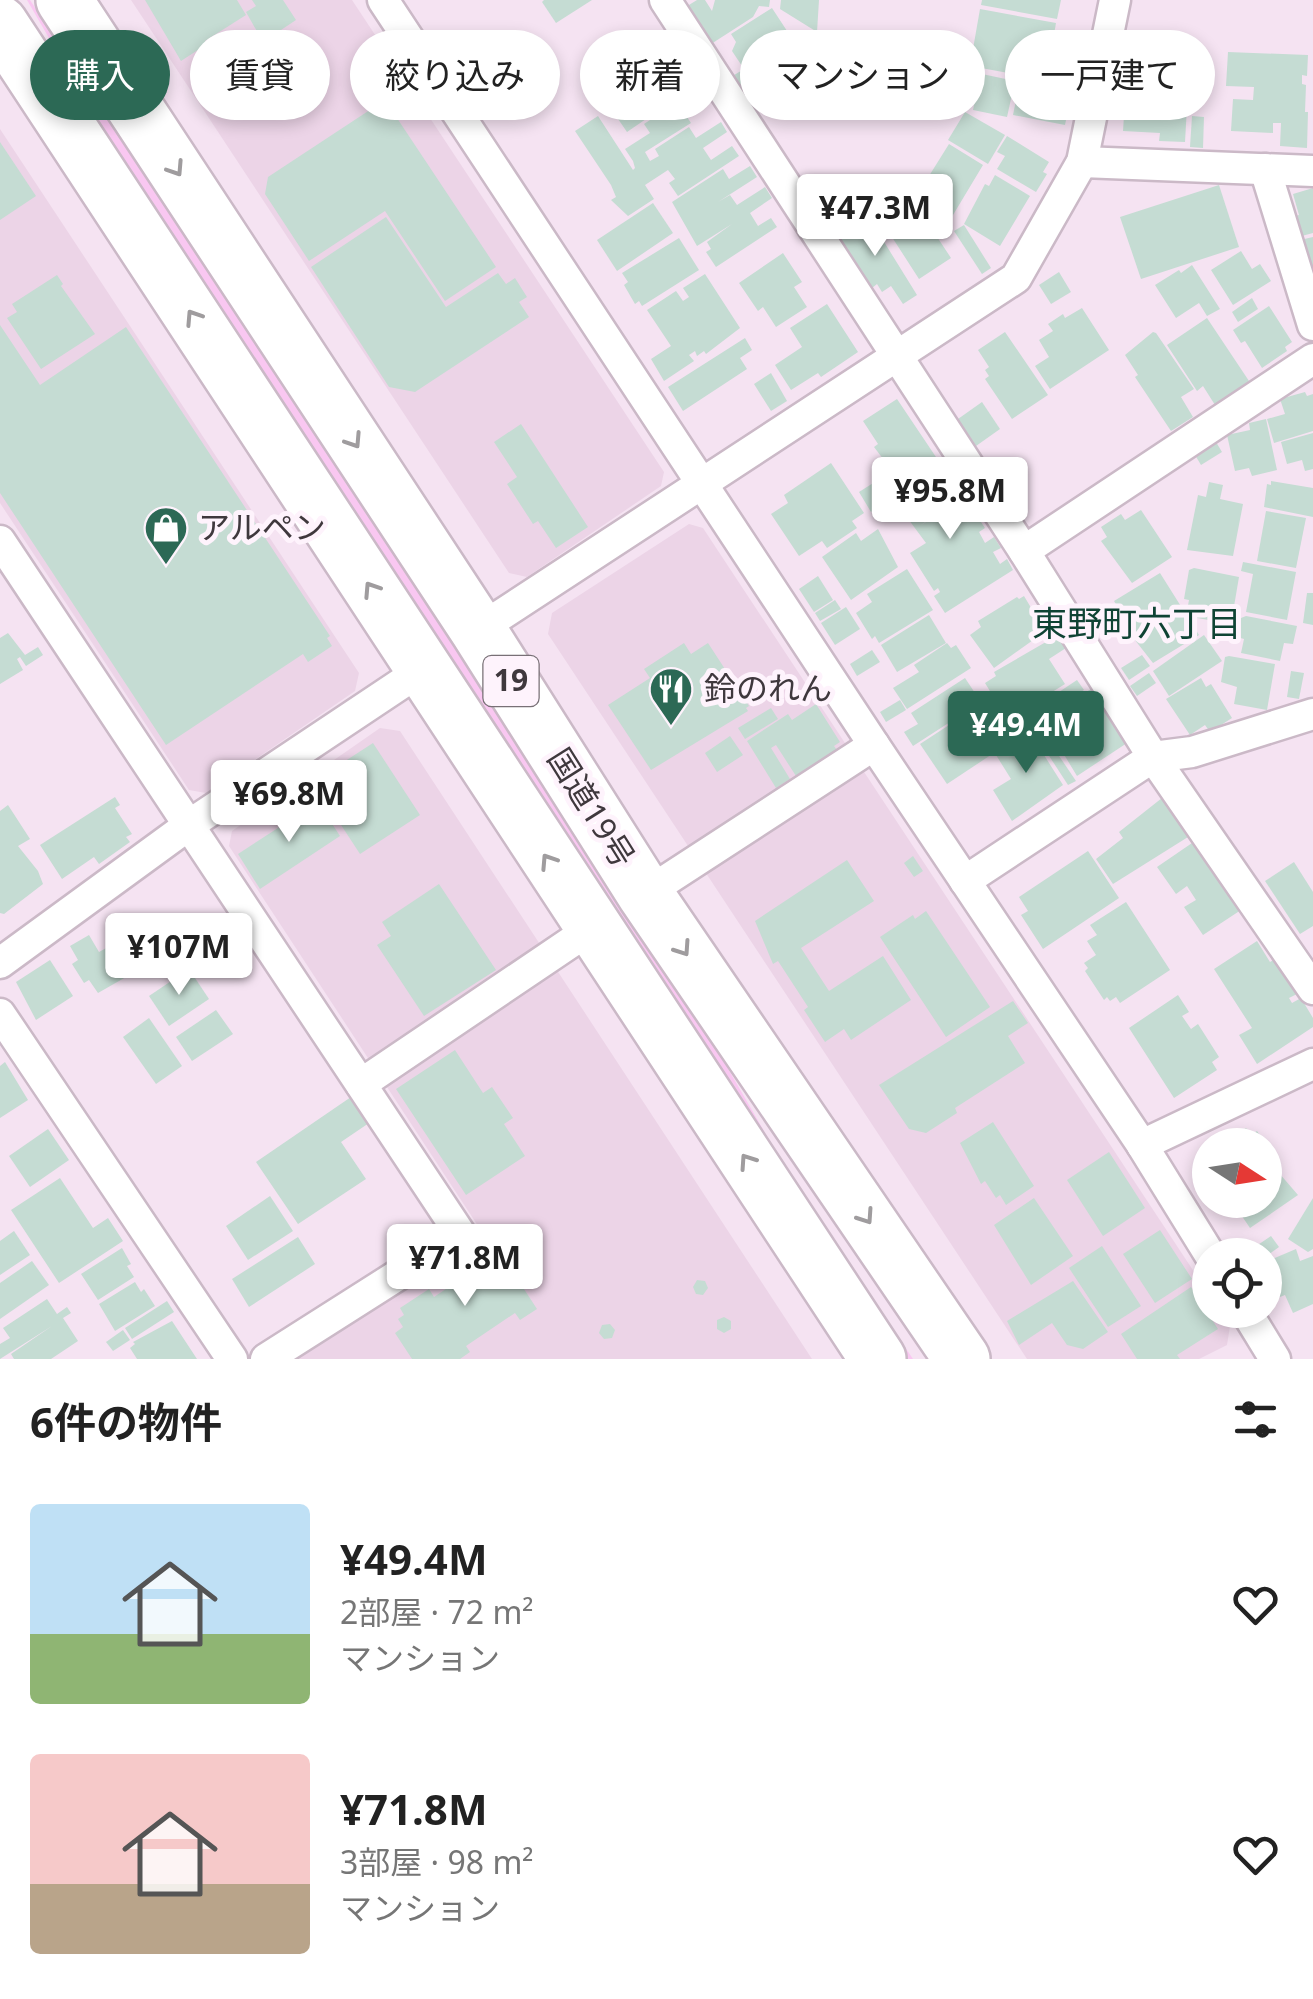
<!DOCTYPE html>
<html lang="ja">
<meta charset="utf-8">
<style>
:root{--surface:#fff;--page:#f6f6f6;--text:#222;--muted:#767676;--accent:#2c6955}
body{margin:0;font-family:"Noto Sans","Noto Sans JP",sans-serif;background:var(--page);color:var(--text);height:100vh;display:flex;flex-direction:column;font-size:38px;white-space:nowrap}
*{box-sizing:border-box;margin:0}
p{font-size:32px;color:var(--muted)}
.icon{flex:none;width:55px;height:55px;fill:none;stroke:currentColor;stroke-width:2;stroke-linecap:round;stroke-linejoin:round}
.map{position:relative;height:1359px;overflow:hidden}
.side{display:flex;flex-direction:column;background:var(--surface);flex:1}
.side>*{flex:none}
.banner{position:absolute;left:30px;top:30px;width:1255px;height:90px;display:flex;gap:20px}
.needle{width:65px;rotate:102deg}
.tools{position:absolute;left:1192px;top:1128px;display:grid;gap:20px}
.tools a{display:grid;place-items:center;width:90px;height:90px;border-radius:50%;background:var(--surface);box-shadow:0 5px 15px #0003;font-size:50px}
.price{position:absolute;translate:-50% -85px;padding:0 22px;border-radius:10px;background:#fff;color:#222;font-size:32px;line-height:65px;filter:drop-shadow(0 2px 5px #0008)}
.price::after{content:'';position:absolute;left:50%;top:60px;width:30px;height:22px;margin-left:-15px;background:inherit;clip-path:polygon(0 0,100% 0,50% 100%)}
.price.current{background:var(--accent);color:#fff}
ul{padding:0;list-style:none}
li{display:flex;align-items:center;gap:30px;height:250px;padding:0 30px}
li span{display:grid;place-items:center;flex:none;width:280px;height:200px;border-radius:10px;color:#555}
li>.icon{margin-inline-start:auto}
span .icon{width:120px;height:120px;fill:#fffc;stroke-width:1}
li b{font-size:42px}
h2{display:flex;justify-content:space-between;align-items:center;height:120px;padding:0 30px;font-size:42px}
.chip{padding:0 35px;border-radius:45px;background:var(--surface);box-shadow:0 5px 15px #0003;font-size:35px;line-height:90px}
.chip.current{background:var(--accent);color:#fff}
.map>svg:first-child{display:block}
</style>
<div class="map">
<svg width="1313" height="1359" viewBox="0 0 1313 1359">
<rect width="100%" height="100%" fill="#f5e3f2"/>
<!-- built -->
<g fill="#ecd4e7">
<polygon points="131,0 352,0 664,472 661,486 527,577 509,573"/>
<polygon points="0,129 359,673 355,691 206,793 189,790 0,503"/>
<polygon points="689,524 703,528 1210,1296 1210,1310 1219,1310 1230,1326 1227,1345 1199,1359 1027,1359 548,634 552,613"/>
<polygon points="380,728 400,731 812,1359 289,1359 482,1232 229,846 232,831"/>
</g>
<!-- green -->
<polygon fill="#f9c7f1" points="27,0 30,0 693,1008 787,1171 913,1359 907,1359 105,135"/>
<!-- building -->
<g fill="#c5dcd3">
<polygon points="145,0 237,0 246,15 205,41 207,44 181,61"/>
<polygon points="252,0 283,0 296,20 263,42 246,12 256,6"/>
<polygon points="544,0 592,0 556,23 542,2"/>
<polygon points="697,0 705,0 712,11 715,0 770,0 769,7 759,6 753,17 708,46 684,8"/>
<polygon points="781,0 819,0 817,32 780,9"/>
<polygon points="982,0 1061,0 1057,19 981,5"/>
<polygon points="772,8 791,37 762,57 806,30 820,51 771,82 764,71 739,89 731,77 744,69 732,51 736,42 731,34"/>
<polygon points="980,9 1056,23 1046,80 970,66"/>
<polygon points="1136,51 1190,54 1185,142 1159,141 1160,133 1123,131 1125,100 1129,100 1130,77 1134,77"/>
<polygon points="1228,52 1308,55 1307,76 1302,75 1302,84 1306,85 1305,112 1308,112 1307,148 1280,146 1281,123 1273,123 1273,133 1231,131 1233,99 1253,100 1254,87 1226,86"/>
<polygon points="648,56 669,92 680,85 684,93 627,132 603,97 611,91 607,83"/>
<polygon points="968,71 1015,81 1007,117 973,110 976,95 972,95 974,86 965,84"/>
<polygon points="1020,80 1072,90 1065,125 1013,115"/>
<polygon points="385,100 496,267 445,301 385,211 309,261 265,194 268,177"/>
<polygon points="677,102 691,123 645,152 650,161 659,156 655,149 689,127 696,138 721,122 727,132 703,148 711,160 732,146 739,156 678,196 669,183 675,179 668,170 645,185 654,199 628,216 611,200 616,197 611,185 575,131 598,116 633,170 635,168 633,161 625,149 650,133 644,124"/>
<polygon points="965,112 1005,135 988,164 948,140"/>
<polygon points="1192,116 1204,117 1203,148 1190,147"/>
<polygon points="1007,136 1049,162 1043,172 1047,174 1036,192 997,169 1005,156 997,152"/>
<polygon points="0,142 36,196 0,220"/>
<polygon points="949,144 983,165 950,220 935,210 939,203 919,192"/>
<polygon points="750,166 757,177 718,202 730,195 737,205 765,187 772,198 750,213 758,226 771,218 777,227 716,267 706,252 711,249 707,242 732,224 697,246 672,202 723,169 729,179"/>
<polygon points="995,175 1030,196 1000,246 964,224 985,184 989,186"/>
<polygon points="1219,185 1239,247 1141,279 1120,217"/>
<polygon points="1313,188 1313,233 1298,237 1292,217 1299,215 1293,194"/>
<polygon points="653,203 673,233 617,271 597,240"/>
<polygon points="916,205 951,258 919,279 881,220 898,209 901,214"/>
<polygon points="868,216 917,295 903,304 891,286 882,292 877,284 872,288 836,236"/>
<polygon points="386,217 446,307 498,273 506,284 515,278 527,297 519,302 529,317 415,392 389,387 311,267"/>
<polygon points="964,225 991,268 982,274 954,231"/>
<polygon points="1313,237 1313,268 1309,269 1300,240"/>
<polygon points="679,238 699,270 642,306 639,301 635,304 624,285 628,282 622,273"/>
<polygon points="1241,251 1252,269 1260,264 1271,281 1233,305 1211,270"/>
<polygon points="783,253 802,282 794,287 807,307 776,327 763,307 758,311 739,283"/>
<polygon points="1192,265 1220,309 1207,316 1199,303 1176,318 1155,285 1179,270 1181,273"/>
<polygon points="1059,272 1071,292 1051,304 1039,285"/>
<polygon points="705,274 740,328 706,354 704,351 697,356 695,351 689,355 694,361 664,381 651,359 671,346 647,310 676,291 683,301 689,297 683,288"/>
<polygon points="57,275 63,284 61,286 95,334 41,369 7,318 17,312 12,304"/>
<polygon points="1252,298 1258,309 1238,322 1232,312"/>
<polygon points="827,304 858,352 821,377 818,373 791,390 775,365 802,347 790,328"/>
<polygon points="1269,306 1292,342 1285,347 1287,351 1262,368 1245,341 1241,343 1233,330"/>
<polygon points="1082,308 1109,350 1050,389 1035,366 1049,357 1039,340 1053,331 1048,324 1063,314 1065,318"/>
<polygon points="1207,318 1249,381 1215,405 1203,386 1197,391 1167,345"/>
<polygon points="0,325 40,385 126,327 330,636 327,638 332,646 308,662 303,654 166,745 0,493"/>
<polygon points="1005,332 1048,395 1012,419 985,379 989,376 985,370 989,367 978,350"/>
<polygon points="1153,332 1156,333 1194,389 1181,397 1193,417 1171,431 1135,377 1138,375 1125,355"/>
<polygon points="745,338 752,350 740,358 747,369 683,411 668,387"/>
<polygon points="771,373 787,401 771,411 754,384"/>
<polygon points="1305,392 1307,396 1313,394 1313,431 1274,443 1267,419 1285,414 1280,399"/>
<polygon points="897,399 942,466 906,489 874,447 878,444 863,421"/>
<polygon points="982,402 1000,429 976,446 958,419"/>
<polygon points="1266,419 1277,470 1252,476 1249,468 1235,471 1227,435 1250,430 1249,423"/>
<polygon points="521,424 588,527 556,548 538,521 533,524 507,484 517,477 494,442"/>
<polygon points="1313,433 1313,469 1305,471 1302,460 1287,464 1281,442"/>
<polygon points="1216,442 1222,452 1201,465 1195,455"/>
<polygon points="831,463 864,513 852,521 857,528 827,548 822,541 799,556 771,514 788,503 784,495"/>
<polygon points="942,470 951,484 955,481 964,495 921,525 947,509 951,516 969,504 985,528 979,532 985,543 994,537 1001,548 993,552 1000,564 1007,559 1013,570 945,613 934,596 940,592 938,588 934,591 910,553 926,543 903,512 897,515 889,503"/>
<polygon points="889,473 901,494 871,512 859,492"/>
<polygon points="1271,481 1313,488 1313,517 1264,507 1267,484 1271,485"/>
<polygon points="1209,482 1223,485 1220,499 1243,504 1233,556 1187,550 1198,495 1206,497"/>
<polygon points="1141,510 1172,557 1132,583 1101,541 1107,537 1101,527 1121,514 1125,520"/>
<polygon points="1266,511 1306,518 1296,568 1257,561"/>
<polygon points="878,529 898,567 851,600 822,557 856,533 861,541"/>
<polygon points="1243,562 1296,572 1287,620 1246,612 1253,574 1241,571"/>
<polygon points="1194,568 1239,577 1231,624 1186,616 1189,600 1184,599 1189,570"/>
<polygon points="907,569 933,610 879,643 875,636 872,639 856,613 872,602 867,594"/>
<polygon points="1160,573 1199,635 1153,663 1131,635 1134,633 1114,601"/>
<polygon points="818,576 833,600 814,612 799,589"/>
<polygon points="1307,593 1313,593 1313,625 1303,623"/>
<polygon points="1024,596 1039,621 1035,623 1038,629 1033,632 1036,638 994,668 970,635 981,627 978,621 1017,597 1019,599"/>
<polygon points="835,600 841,609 820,621 815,613"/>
<polygon points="846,607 860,629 835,645 821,623"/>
<polygon points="929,615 946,643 897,672 881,645"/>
<polygon points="1246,616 1297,626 1293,644 1284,643 1280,661 1241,653 1244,639 1237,637 1241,618"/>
<polygon points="8,633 25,655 38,647 43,655 26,666 20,657 17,659 23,670 0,684 0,638"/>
<polygon points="1058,635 1066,648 1049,659 1065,684 1017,714 1005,696 996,701 985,683 996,676 994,672"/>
<polygon points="1204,635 1222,661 1169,696 1153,671"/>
<polygon points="684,643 691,654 708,643 749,706 746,708 748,711 651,770 608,705 650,678 644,669"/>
<polygon points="947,643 951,648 956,645 971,668 907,709 893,688 919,672 914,665"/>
<polygon points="872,650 880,662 857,676 850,664"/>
<polygon points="1142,655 1150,666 1129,680 1121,668"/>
<polygon points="1229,656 1275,664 1267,710 1234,704 1237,687 1221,682 1225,657"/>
<polygon points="1291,671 1304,673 1299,699 1287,697"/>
<polygon points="1149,673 1156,683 1137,696 1130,686"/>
<polygon points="965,678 981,702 913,746 904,732 918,724 911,713"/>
<polygon points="1201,678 1206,687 1211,684 1232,718 1210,732 1205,725 1190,735 1166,699"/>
<polygon points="1077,680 1084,690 1041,718 1035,708"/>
<polygon points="1091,689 1127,743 1077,776 1051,733 1071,720 1062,707"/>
<polygon points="989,699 1015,739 947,784 920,744"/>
<polygon points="900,700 906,710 886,722 880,712"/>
<polygon points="816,704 840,742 834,746 837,750 796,776 776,745 771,748 790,779 776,788 747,741 788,714 792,720"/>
<polygon points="771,708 778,719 745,739 738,728"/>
<polygon points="1040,728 1046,739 1037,744 1063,785 1012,821 993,790 1011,779 996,755"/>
<polygon points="730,736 743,755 717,772 705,753"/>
<polygon points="1049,741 1076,781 1068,785 1042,745"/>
<polygon points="373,743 420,815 360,854 313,782"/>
<polygon points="115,797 120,805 115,808 132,834 126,837 130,842 99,864 94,857 62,879 40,845"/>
<polygon points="1162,798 1188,837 1113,884 1096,859 1123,838 1119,832"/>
<polygon points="318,802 340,836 260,889 238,854"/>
<polygon points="8,805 30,839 18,846 38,871 43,884 4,914 0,913 0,811"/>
<polygon points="1195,841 1241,910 1203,935 1184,907 1196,900 1187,886 1176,894 1157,867"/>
<polygon points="1088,851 1119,898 1043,949 1021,915 1028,911 1019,897"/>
<polygon points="913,856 923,871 914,877 904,863"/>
<polygon points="847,860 874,901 801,948 829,991 883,956 911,1000 851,1040 844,1029 825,1042 804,1010 808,1007 778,961 773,964 755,921"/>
<polygon points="1294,862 1313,892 1313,926 1300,934 1265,881"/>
<polygon points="439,884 496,970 424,1016 377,945 391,936 382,922"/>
<polygon points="1126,902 1170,970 1120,1003 1116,997 1110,1001 1107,997 1104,1000 1085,971 1088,968 1084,963 1096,955 1087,941 1097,935 1090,925"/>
<polygon points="926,911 990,1007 946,1037 880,937 913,915 915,919"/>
<polygon points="89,935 99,952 108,947 126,977 98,993 89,980 84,983 72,964 78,960 70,946"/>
<polygon points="1257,941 1270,962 1275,959 1297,994 1289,998 1292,1003 1301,998 1313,1018 1313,1027 1257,1064 1239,1035 1252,1028 1214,969"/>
<polygon points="50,960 73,996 36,1020 16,982"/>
<polygon points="189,969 209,999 169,1026 149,996"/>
<polygon points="1178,995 1189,1012 1182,1016 1191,1029 1198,1024 1219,1057 1212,1062 1217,1070 1174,1098 1129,1028"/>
<polygon points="1013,1001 1028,1023 1008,1036 1025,1063 955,1108 957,1113 926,1133 909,1129 879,1085"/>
<polygon points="216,1010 233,1034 192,1061 176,1037"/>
<polygon points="149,1018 182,1066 156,1084 123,1037"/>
<polygon points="455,1050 483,1093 492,1087 513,1118 504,1124 525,1156 466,1195 396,1089"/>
<polygon points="5,1062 28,1100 0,1118 0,1066"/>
<polygon points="351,1097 369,1123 341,1142 366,1179 298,1224 256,1162"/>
<polygon points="993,1122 1034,1186 1006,1205 1000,1195 996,1198 985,1181 981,1184 960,1143"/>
<polygon points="1246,1128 1251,1135 1257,1131 1278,1163 1273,1166 1298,1195 1250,1228 1231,1200 1265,1200 1265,1145 1221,1145"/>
<polygon points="48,1129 69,1160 30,1187 9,1156"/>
<polygon points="1109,1152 1145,1208 1103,1236 1067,1180"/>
<polygon points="60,1178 93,1228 108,1218 123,1241 59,1283 11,1210"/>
<polygon points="270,1196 293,1231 248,1260 226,1226"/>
<polygon points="1034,1198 1073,1256 1031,1285 994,1225"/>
<polygon points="1313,1198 1313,1249 1308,1252 1288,1239"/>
<polygon points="1160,1230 1192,1279 1155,1303 1123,1254"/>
<polygon points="14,1231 30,1255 0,1275 0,1241"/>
<polygon points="1271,1236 1279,1247 1265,1257 1243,1255"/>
<polygon points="298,1237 315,1264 249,1307 232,1279"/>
<polygon points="497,1243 509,1262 513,1259 529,1285 524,1289 537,1309 520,1320 515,1313 466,1346 470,1352 460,1359 412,1359 395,1333 403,1327 398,1319 404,1315 400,1308 429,1289 434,1297 483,1264 477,1256"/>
<polygon points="1102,1246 1141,1306 1108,1327 1069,1268"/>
<polygon points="122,1248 131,1264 127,1266 134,1277 98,1300 81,1274"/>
<polygon points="1296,1249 1300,1261 1313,1256 1313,1304 1293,1313 1285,1295 1280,1297 1271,1277 1276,1275 1270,1260"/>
<polygon points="32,1261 49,1285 0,1319 0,1283"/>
<polygon points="697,1280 705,1281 708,1288 703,1295 696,1294 693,1287"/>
<polygon points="1073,1281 1108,1332 1083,1349 1067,1345 1052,1323 1019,1345 1007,1321"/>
<polygon points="135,1282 141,1292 144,1289 155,1306 115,1331 99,1304"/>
<polygon points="1191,1287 1218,1329 1177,1355 1180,1359 1137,1359 1121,1334"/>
<polygon points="47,1299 57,1314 67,1307 71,1313 63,1318 78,1341 51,1359 14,1359 11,1354 52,1326 0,1359 0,1344 10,1338 3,1328"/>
<polygon points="167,1301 174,1312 132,1339 125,1328"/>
<polygon points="724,1317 731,1321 731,1329 724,1333 717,1329 717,1320"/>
<polygon points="172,1321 197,1359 137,1359 130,1348 135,1344 133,1342"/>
<polygon points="610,1324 615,1330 612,1338 604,1339 599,1333 602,1325"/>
<polygon points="123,1330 130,1340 113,1351 106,1342"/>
</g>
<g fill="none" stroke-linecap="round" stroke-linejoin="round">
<!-- street casing -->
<g stroke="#cbb9c7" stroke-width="35">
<g id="street">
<polyline points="383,0 874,745 1142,1145 1210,1255"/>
<polyline points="665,0 1024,551 1153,757 1313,989"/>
<polyline points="1082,162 1313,171"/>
<polyline points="1265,169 1313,325"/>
<polyline points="0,541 461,1235 266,1359"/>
<polyline points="1024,551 1313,359"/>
<polyline points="478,630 1016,278 1082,162 1115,0"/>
<polyline points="965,881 1153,757 1192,752 1313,714"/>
<polyline points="645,894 874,745"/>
<polyline points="0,963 189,825 423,669"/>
<polyline points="0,1014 232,1359"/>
<polyline points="361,1084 592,928"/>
<polyline points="1142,1145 1313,1064"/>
<polyline points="1245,1310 1275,1359"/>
</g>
</g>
<!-- highway casing -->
<g stroke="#cbb9c7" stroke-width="60">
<g id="highway">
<polyline points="64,0 478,630 645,894 962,1359"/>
<polyline points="0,24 878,1359"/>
</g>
</g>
<!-- street -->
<use href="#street" stroke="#fff" stroke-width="30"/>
<!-- highway -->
<use href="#highway" stroke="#fff" stroke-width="55"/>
</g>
<!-- one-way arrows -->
<defs><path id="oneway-chevron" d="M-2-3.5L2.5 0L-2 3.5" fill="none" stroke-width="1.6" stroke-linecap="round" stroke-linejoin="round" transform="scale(2.5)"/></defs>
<g stroke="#9f9c9e">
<use href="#oneway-chevron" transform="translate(176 169) rotate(57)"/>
<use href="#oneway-chevron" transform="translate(193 317) rotate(-123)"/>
<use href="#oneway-chevron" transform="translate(354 441) rotate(57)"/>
<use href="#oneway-chevron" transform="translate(371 589) rotate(-123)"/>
<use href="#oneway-chevron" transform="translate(548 861) rotate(-123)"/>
<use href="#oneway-chevron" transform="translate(683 949) rotate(56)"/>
<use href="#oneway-chevron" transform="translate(747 1161) rotate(-124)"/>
<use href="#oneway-chevron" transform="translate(866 1217) rotate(56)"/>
</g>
<!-- icons -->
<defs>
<g id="shop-pin" transform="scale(2.25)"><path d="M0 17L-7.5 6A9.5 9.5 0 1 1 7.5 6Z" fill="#2c6955" stroke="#fef3fc"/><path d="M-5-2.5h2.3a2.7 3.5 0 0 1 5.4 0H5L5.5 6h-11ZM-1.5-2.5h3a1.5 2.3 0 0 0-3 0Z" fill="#fff"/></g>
<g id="restaurant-pin" transform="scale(2.25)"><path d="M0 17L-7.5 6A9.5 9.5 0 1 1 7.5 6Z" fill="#2c6955" stroke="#fef3fc"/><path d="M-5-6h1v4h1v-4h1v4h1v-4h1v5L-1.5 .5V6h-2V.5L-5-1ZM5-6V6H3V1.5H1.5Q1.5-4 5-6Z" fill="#fff"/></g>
</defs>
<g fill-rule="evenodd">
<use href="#shop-pin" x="166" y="528"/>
<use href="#restaurant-pin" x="671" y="689"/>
</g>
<g text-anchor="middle" stroke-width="10" stroke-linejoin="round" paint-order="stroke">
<!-- shield labels -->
<rect fill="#fef3fc" stroke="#787076" stroke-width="2.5" x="483.5" y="656" width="55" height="50" rx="8"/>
<g font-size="30" font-weight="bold" fill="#3f383d">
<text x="511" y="691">19</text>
</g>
<!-- poi labels -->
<g font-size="32" fill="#3f383d" stroke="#fef3fc" text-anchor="start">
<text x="198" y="539">アルペン</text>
<text x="704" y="700">鈴のれん</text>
</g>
<!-- street labels -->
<g font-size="32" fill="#3f383d" stroke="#fef3fc">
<text transform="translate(591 808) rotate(58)" y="11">国道19号</text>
</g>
<!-- neighbourhood labels -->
<g font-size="35" fill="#0f4334" stroke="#fef3fc">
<text x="1137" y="636">東野町六丁目</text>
</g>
</g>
</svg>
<div class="tools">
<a><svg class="needle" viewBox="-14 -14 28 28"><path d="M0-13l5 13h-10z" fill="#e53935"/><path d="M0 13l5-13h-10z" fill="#767676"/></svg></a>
<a><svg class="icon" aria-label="locate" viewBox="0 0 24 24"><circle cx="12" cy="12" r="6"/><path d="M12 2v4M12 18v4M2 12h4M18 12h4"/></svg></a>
</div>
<b class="price" style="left:875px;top:259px">¥47.3M</b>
<b class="price" style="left:950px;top:542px">¥95.8M</b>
<b class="price current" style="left:1026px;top:776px">¥49.4M</b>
<b class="price" style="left:289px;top:845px">¥69.8M</b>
<b class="price" style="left:179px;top:998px">¥107M</b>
<b class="price" style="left:465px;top:1309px">¥71.8M</b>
<div class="banner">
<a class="chip current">購入</a>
<a class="chip">賃貸</a>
<a class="chip">絞り込み</a>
<a class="chip">新着</a>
<a class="chip">マンション</a>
<a class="chip">一戸建て</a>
</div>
</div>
<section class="side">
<h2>6件の物件<svg class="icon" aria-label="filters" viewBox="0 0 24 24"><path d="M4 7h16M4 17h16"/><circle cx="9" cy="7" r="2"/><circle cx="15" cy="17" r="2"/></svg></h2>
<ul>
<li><span style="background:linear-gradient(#bfe0f5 65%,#8fb573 0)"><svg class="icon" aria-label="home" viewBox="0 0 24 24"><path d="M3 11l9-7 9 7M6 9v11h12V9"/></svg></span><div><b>¥49.4M</b><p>2部屋 · 72 m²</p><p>マンション</p></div><svg class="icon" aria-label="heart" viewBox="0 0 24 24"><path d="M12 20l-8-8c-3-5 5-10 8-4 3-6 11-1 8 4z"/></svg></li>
<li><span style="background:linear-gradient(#f6c9c9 65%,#b9a48a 0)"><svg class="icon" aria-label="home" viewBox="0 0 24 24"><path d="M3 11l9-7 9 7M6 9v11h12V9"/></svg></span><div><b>¥71.8M</b><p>3部屋 · 98 m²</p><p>マンション</p></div><svg class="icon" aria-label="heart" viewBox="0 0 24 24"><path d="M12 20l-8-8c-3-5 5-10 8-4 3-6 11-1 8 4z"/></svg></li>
</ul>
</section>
